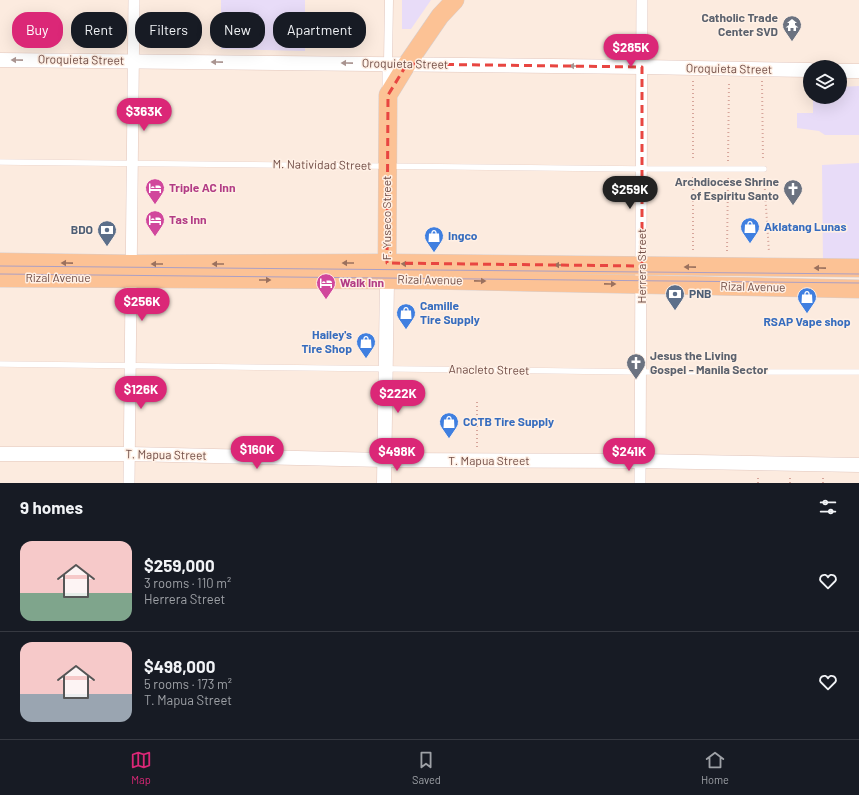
<!DOCTYPE html>
<meta charset="utf-8">
<style>
:root{--surface:#171b24;--page:#242831;--text:#f1f3f6;--muted:#9ea1a6;--line:#363941;--accent:#db2777}
body{margin:0;font-family:Barlow,sans-serif;background:var(--page);color:var(--text);height:100vh;display:flex;flex-direction:column;font-size:15px;white-space:nowrap}
*{box-sizing:border-box;margin:0}
p{font-size:13px;color:var(--muted)}
.icon{flex:none;width:22px;height:22px;fill:none;stroke:currentColor;stroke-width:2;stroke-linecap:round;stroke-linejoin:round}
.map{position:relative;height:483px;overflow:hidden}
.side{display:flex;flex-direction:column;background:var(--surface);flex:1}
.side>*{flex:none}
.guide{position:absolute;left:12px;top:12px;width:400px;height:36px;display:flex;gap:8px}
.tools{position:absolute;left:803px;top:60px;display:grid;gap:8px}
.tools a{display:grid;place-items:center;width:44px;height:44px;border-radius:50%;background:var(--surface);box-shadow:0 4px 16px #0002;font-size:20px}
.price{position:absolute;translate:-50% -34px;padding:0 9px;border-radius:14px;background:var(--accent);color:#fff;font-size:13px;line-height:26px;filter:drop-shadow(0 1px 2px #0008)}
.price::after{content:'';position:absolute;left:50%;top:24px;width:12px;height:9px;margin-left:-6px;background:inherit;clip-path:polygon(0 0,100% 0,50% 100%)}
.price.on{background:#222;color:#fff}
ul{padding:0;list-style:none}
li{display:flex;align-items:center;gap:12px;height:100px;padding:0 20px}
li+li{border-top:1px solid var(--line)}
li span{display:grid;place-items:center;flex:none;width:112px;height:80px;border-radius:12px;color:#555}
li>.icon{margin-inline-start:auto}
span .icon{width:48px;height:48px;fill:#fffc;stroke-width:1}
li b{font-size:17px}
h2{display:flex;justify-content:space-between;align-items:center;height:48px;padding:0 20px;font-size:17px}
.chip{padding:0 14px;border-radius:16px;background:var(--surface);box-shadow:0 4px 16px #0002;font-size:14px;line-height:36px}
.chip.on{background:var(--accent);color:#fff}
.dock{display:flex;justify-content:space-around;align-items:center;height:56px;border-top:1px solid var(--line);background:var(--surface);font-size:11px;color:var(--muted)}
.dock a{display:grid;justify-items:center;gap:2px}
.dock .on{color:var(--accent)}
.map>svg:first-child{display:block}
</style>
<div class="map">
<svg width="859" height="483" viewBox="0 0 859 483">
<rect width="100%" height="100%" fill="#fcebdf"/>
<!-- education -->
<g fill="#e8dcf8">
<polygon points="221,0 305,0 305,51 221,49"/>
<polygon points="402,0 431,0 411,29 402,29"/>
<polygon points="859,86 859,135 825,135 819,131 797,128 797,113 813,113 813,97 840,97 840,87"/>
<polygon points="859,163 859,263 823,264 822,165"/>
</g>
<g fill="none" stroke-linecap="round" stroke-linejoin="round">
<!-- service casing -->
<g stroke="#e2c7be" stroke-width="6">
<g id="service">
<polyline points="0,162 642,169 764,169"/>
<polyline points="0,364 641,372 859,372"/>
</g>
</g>
<!-- pedestrian casing -->
<g stroke="#e2c7be" stroke-width="9">
<polyline id="pedestrian" points="388,63 389,0"/>
</g>
<!-- minor casing -->
<g stroke="#e2c7be" stroke-width="12">
<g id="minor">
<polyline points="388,91 388,63"/>
<polyline points="129,483 134,0"/>
<polyline points="640,483 642,0"/>
</g>
</g>
<!-- tertiary casing -->
<g stroke="#e2c7be" stroke-width="15">
<g id="tertiary">
<polyline points="0,60 642,67 810,70"/>
<polyline points="840,71 859,71"/>
<polyline points="0,454 130,454 384,460 641,461 859,465"/>
<polyline points="384,483 387,280"/>
</g>
</g>
<!-- primary casing -->
<g stroke="#d8cdcb" stroke-width="19">
<g id="primary">
<polyline points="0,262 131,264 387,263 859,268"/>
<polyline points="387,274 388,95 407,64 440,16 455,0"/>
<polyline points="0,278 427,280 859,289"/>
</g>
</g>
<!-- path -->
<g stroke="#d6a59a" stroke-width="2" stroke-dasharray="1 3" stroke-linecap="butt">
<polyline points="693,81 693,161"/>
<polyline points="762,81 763,160"/>
<polyline points="728,161 729,82"/>
<polyline points="693,177 693,253"/>
<polyline points="764,177 769,252"/>
<polyline points="727,251 728,178"/>
<polyline points="477,402 477,448"/>
<polyline points="823,478 823,483"/>
<polyline points="758,483 758,476"/>
<polyline points="790,483 790,476"/>
</g>
<!-- service -->
<use href="#service" stroke="#fff" stroke-width="5.5"/>
<!-- pedestrian -->
<use href="#pedestrian" stroke="#fff" stroke-width="8"/>
<!-- minor -->
<use href="#minor" stroke="#fff" stroke-width="11"/>
<!-- tertiary -->
<use href="#tertiary" stroke="#fff" stroke-width="14"/>
<!-- primary -->
<use href="#primary" stroke="#fcc295" stroke-width="18"/>
<!-- tram -->
<g stroke="#ab9fc4" stroke-width="1">
<polyline points="0,266 859,274"/>
<polyline points="0,274 859,283"/>
</g>
</g>
<!-- one-way arrows -->
<defs><path id="oneway-solid" d="M-6-.8H1V-3.2L6.5 0L1 3.2V.8H-6Z"/></defs>
<g fill="#aa9591">
<use href="#oneway-solid" transform="translate(17 60) rotate(-179)"/>
<use href="#oneway-solid" transform="translate(217 62) rotate(-179)"/>
<use href="#oneway-solid" transform="translate(347 63) rotate(-179)"/>
<use href="#oneway-solid" transform="translate(575 66) rotate(-179)"/>
</g>
<g fill="#9b715e">
<use href="#oneway-solid" transform="translate(67 263) rotate(-179)"/>
<use href="#oneway-solid" transform="translate(348 263) rotate(180)"/>
<use href="#oneway-solid" transform="translate(157 264) rotate(-180)"/>
<use href="#oneway-solid" transform="translate(218 264) rotate(180)"/>
<use href="#oneway-solid" transform="translate(407 264) rotate(-178)"/>
<use href="#oneway-solid" transform="translate(560 265) rotate(-180)"/>
<use href="#oneway-solid" transform="translate(690 267) rotate(-179)"/>
<use href="#oneway-solid" transform="translate(820 268) rotate(-179)"/>
<use href="#oneway-solid" transform="translate(265 280)"/>
<use href="#oneway-solid" transform="translate(480 281) rotate(1)"/>
<use href="#oneway-solid" transform="translate(610 284) rotate(1)"/>
</g>
<!-- marked area -->
<path fill="none" stroke="#e84641" stroke-width="3" stroke-dasharray="8 5" stroke-linejoin="round" d="M407,64L642,67V266L387,263L388,95Z"/>
<!-- icons -->
<defs>
<g id="temple-pin" transform="scale(1)"><path d="M0 17L-7.5 6A9.5 9.5 0 1 1 7.5 6Z" fill="#6b7280" stroke="#fff0e5"/><path d="M0-6L5-2H3V0L6.5 2.5H4V6H1.5V3h-3V6H-4V2.5H-6.5L-3 0V-2H-5Z" fill="#fff"/></g>
<g id="hotel-pin" transform="scale(1)"><path d="M0 17L-7.5 6A9.5 9.5 0 1 1 7.5 6Z" fill="#d1479c" stroke="#fff0e5"/><path d="M-6-4.5h1.5V1H6V5H4.5V3h-9V5H-6ZM-4 0a1.8 1.8 0 1 1 3.6 0ZM.5 0V-2.5h3Q6-2.5 6 0Z" fill="#fff"/></g>
<g id="church-pin" transform="scale(1)"><path d="M0 17L-7.5 6A9.5 9.5 0 1 1 7.5 6Z" fill="#6b7280" stroke="#fff0e5"/><path d="M-1.2-6h2.4v3.5h3.3v2.4h-3.3V6h-2.4V-.1h-3.3v-2.4h3.3Z" fill="#fff"/></g>
<g id="shop-pin" transform="scale(1)"><path d="M0 17L-7.5 6A9.5 9.5 0 1 1 7.5 6Z" fill="#3f7fe0" stroke="#fff0e5"/><path d="M-5-2.5h2.3a2.7 3.5 0 0 1 5.4 0H5L5.5 6h-11ZM-1.5-2.5h3a1.5 2.3 0 0 0-3 0Z" fill="#fff"/></g>
<g id="bank-pin" transform="scale(1)"><path d="M0 17L-7.5 6A9.5 9.5 0 1 1 7.5 6Z" fill="#5c6f8a" stroke="#fff0e5"/><path d="M-6-4H6V4H-6ZM0-2.3a2.3 2.3 0 1 0 0 4.6a2.3 2.3 0 1 0 0-4.6Z" fill="#fff"/></g>
</defs>
<g fill-rule="evenodd">
<use href="#temple-pin" x="792" y="25"/>
<use href="#hotel-pin" x="155" y="188"/>
<use href="#church-pin" x="793" y="189"/>
<use href="#hotel-pin" x="155" y="220"/>
<use href="#shop-pin" x="750" y="227"/>
<use href="#bank-pin" x="107" y="230"/>
<use href="#shop-pin" x="434" y="236"/>
<use href="#hotel-pin" x="326" y="283"/>
<use href="#bank-pin" x="675" y="294"/>
<use href="#shop-pin" x="807" y="297"/>
<use href="#shop-pin" x="406" y="313"/>
<use href="#shop-pin" x="366" y="342"/>
<use href="#church-pin" x="636" y="363"/>
<use href="#shop-pin" x="449" y="422"/>
</g>
<g text-anchor="middle" stroke-width="3" stroke-linejoin="round" paint-order="stroke">
<!-- worship labels -->
<g font-size="12" font-weight="bold" fill="#5b616d" stroke="#fff0e5" text-anchor="end">
<text x="778" y="22">Catholic Trade<tspan x="778" dy="14">Center SVD</tspan></text>
<text x="779" y="186">Archdiocese Shrine<tspan x="779" dy="14">of Espiritu Santo</tspan></text>
<text x="650" y="360" text-anchor="start">Jesus the Living<tspan x="650" dy="14">Gospel - Manila Sector</tspan></text>
</g>
<!-- street labels -->
<g font-size="12" fill="#724e47" stroke="#fff0e5">
<text transform="translate(81 60) rotate(1)" y="4">Oroquieta Street</text>
<text transform="translate(405 64) rotate(1)" y="4">Oroquieta Street</text>
<text transform="translate(729 69) rotate(1)" y="4">Oroquieta Street</text>
<text transform="translate(322 165) rotate(1)" y="4">M. Natividad Street</text>
<text transform="translate(387 218) rotate(-90)" y="4">F. Yuseco Street</text>
<text transform="translate(642 266) rotate(-90)" y="4">Herrera Street</text>
<text x="58" y="282">Rizal Avenue</text>
<text transform="translate(430 280) rotate(1)" y="4">Rizal Avenue</text>
<text transform="translate(753 287) rotate(1)" y="4">Rizal Avenue</text>
<text transform="translate(489 370) rotate(1)" y="4">Anacleto Street</text>
<text transform="translate(166 455) rotate(1)" y="4">T. Mapua Street</text>
<text x="489" y="465">T. Mapua Street</text>
</g>
<!-- hotel labels -->
<g font-size="12" font-weight="bold" fill="#b23c85" stroke="#fff0e5" text-anchor="start">
<text x="169" y="192">Triple AC Inn</text>
<text x="169" y="224">Tas Inn</text>
<text x="340" y="287">Walk Inn</text>
</g>
<!-- shop labels -->
<g font-size="12" font-weight="bold" fill="#366cbe" stroke="#fff0e5" text-anchor="start">
<text x="764" y="231">Aklatang Lunas</text>
<text x="448" y="240">Ingco</text>
<text x="420" y="310">Camille<tspan x="420" dy="14">Tire Supply</tspan></text>
<text x="807" y="326" text-anchor="middle">RSAP Vape shop</text>
<text x="352" y="339" text-anchor="end">Hailey's<tspan x="352" dy="14">Tire Shop</tspan></text>
<text x="463" y="426">CCTB Tire Supply</text>
</g>
<!-- service labels -->
<g font-size="12" font-weight="bold" fill="#4e5e75" stroke="#fff0e5" text-anchor="end">
<text x="93" y="234">BDO</text>
<text x="689" y="298" text-anchor="start">PNB</text>
</g>
</g>
</svg>
<div class="tools">
<a><svg class="icon" aria-label="layers" viewBox="0 0 24 24"><path d="M12 4l9 5-9 5-9-5zM3 14l9 5 9-5"/></svg></a>
</div>
<b class="price" style="left:631px;top:68px">$285K</b>
<b class="price" style="left:144px;top:132px">$363K</b>
<b class="price on" style="left:630px;top:210px">$259K</b>
<b class="price" style="left:142px;top:322px">$256K</b>
<b class="price" style="left:141px;top:410px">$126K</b>
<b class="price" style="left:398px;top:414px">$222K</b>
<b class="price" style="left:257px;top:470px">$160K</b>
<b class="price" style="left:397px;top:472px">$498K</b>
<b class="price" style="left:629px;top:472px">$241K</b>
<div class="guide">
<a class="chip on">Buy</a>
<a class="chip">Rent</a>
<a class="chip">Filters</a>
<a class="chip">New</a>
<a class="chip">Apartment</a>
</div>
</div>
<section class="side">
<h2>9 homes<svg class="icon" aria-label="filters" viewBox="0 0 24 24"><path d="M4 7h16M4 17h16"/><circle cx="9" cy="7" r="2"/><circle cx="15" cy="17" r="2"/></svg></h2>
<ul>
<li><span style="background:linear-gradient(#f6c9c9 65%,#7fa58c 0)"><svg class="icon" aria-label="home" viewBox="0 0 24 24"><path d="M3 11l9-7 9 7M6 9v11h12V9"/></svg></span><div><b>$259,000</b><p>3 rooms · 110 m²</p><p>Herrera Street</p></div><svg class="icon" aria-label="heart" viewBox="0 0 24 24"><path d="M12 20l-8-8c-3-5 5-10 8-4 3-6 11-1 8 4z"/></svg></li>
<li><span style="background:linear-gradient(#f6c9c9 65%,#9aa5b1 0)"><svg class="icon" aria-label="home" viewBox="0 0 24 24"><path d="M3 11l9-7 9 7M6 9v11h12V9"/></svg></span><div><b>$498,000</b><p>5 rooms · 173 m²</p><p>T. Mapua Street</p></div><svg class="icon" aria-label="heart" viewBox="0 0 24 24"><path d="M12 20l-8-8c-3-5 5-10 8-4 3-6 11-1 8 4z"/></svg></li>
</ul>
</section>
<nav class="dock">
<a class="on"><svg class="icon" aria-label="map" viewBox="0 0 24 24"><path d="M3 6l6-2 6 2 6-2v14l-6 2-6-2-6 2zM9 4v14M15 6v14"/></svg>Map</a>
<a><svg class="icon" aria-label="saved" viewBox="0 0 24 24"><path d="M7 4h10v16l-5-4-5 4z"/></svg>Saved</a>
<a><svg class="icon" aria-label="home" viewBox="0 0 24 24"><path d="M3 11l9-7 9 7M6 9v11h12V9"/></svg>Home</a>
</nav>
